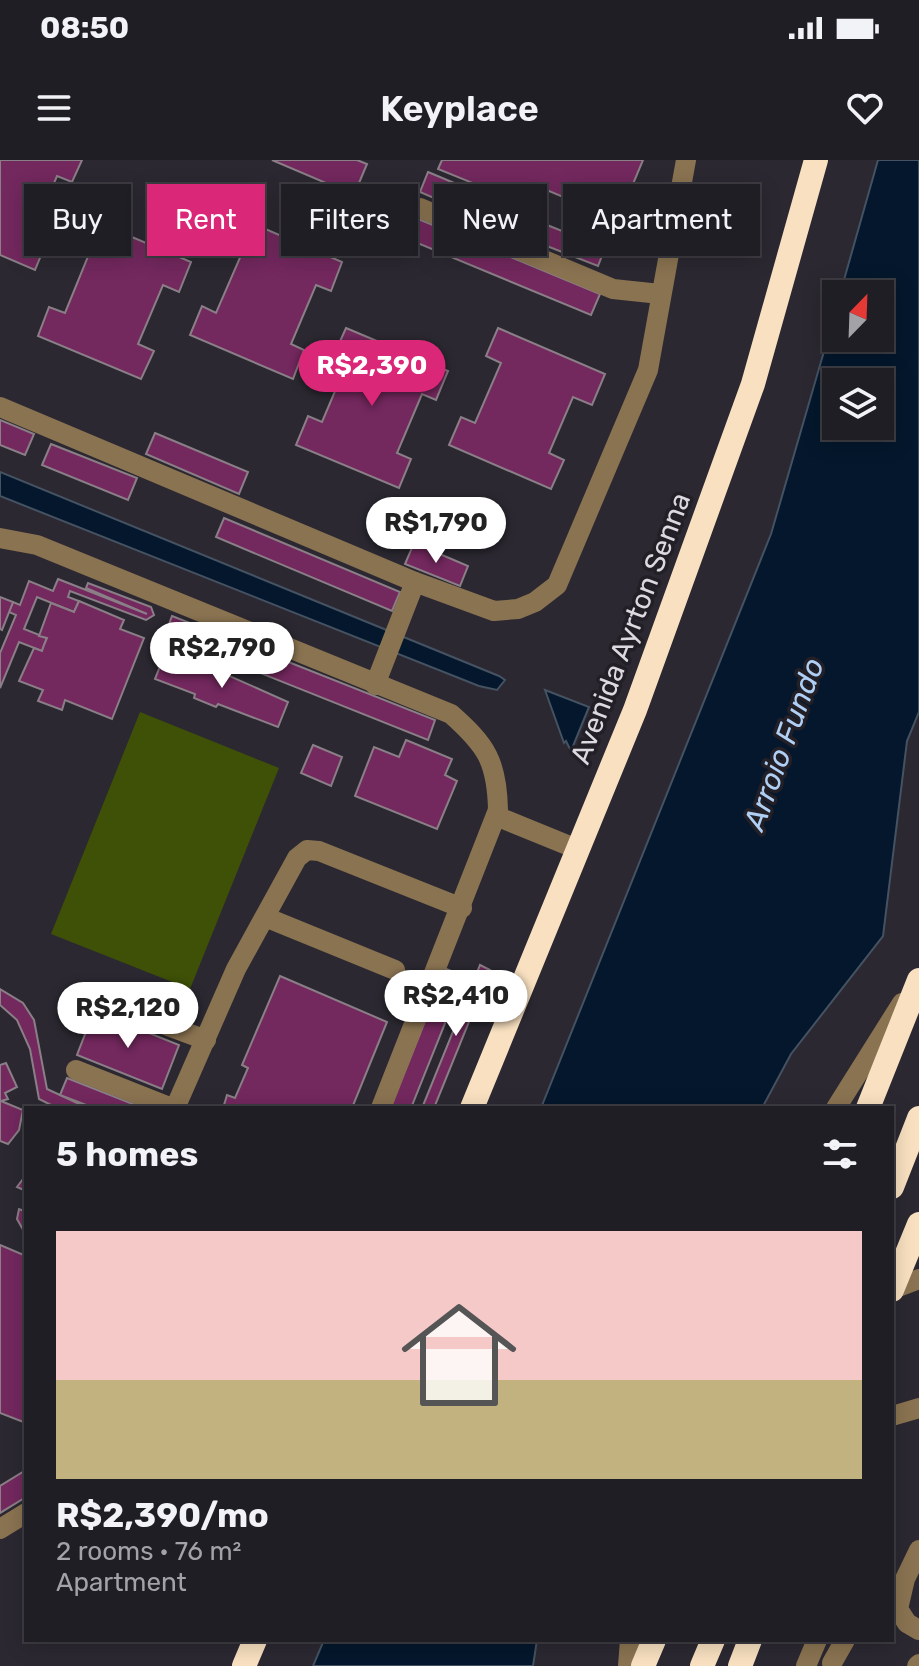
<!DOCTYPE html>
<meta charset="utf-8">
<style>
:root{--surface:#201e25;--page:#2d2b32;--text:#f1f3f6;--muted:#a2a2a7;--line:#3d3c42;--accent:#db2777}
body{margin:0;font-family:Rubik,sans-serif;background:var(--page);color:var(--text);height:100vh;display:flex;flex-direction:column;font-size:30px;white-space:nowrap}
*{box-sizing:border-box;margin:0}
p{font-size:26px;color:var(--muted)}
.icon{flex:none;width:44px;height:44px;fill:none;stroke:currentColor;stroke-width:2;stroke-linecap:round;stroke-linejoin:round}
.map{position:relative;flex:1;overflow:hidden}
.details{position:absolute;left:24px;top:946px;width:870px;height:536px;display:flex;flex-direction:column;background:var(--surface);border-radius:0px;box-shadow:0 4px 20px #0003,0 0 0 2px var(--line)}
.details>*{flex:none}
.banner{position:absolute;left:24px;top:24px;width:872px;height:72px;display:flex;gap:16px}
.needle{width:52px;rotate:23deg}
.buttons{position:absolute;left:822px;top:120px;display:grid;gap:16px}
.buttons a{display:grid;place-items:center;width:72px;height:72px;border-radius:0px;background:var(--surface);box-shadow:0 4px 20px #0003,0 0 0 2px var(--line);font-size:40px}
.price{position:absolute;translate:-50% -68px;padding:0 18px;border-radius:28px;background:#fff;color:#222;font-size:26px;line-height:52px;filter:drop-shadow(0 2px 4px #0008)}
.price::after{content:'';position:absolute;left:50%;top:48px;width:24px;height:18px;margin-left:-12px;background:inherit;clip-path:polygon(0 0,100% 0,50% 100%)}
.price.on{background:var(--accent);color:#fff}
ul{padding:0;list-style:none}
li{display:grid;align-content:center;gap:16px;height:424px;padding:0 32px}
li span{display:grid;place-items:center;height:248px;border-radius:0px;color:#555}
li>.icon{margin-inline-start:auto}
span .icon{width:144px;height:144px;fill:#fffc;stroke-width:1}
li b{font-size:34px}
h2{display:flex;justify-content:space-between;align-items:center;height:96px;padding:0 32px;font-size:34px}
.tag{padding:0 28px;border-radius:0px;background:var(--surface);box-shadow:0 4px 20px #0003,0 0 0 2px var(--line);font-size:28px;line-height:72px}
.tag.on{background:var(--accent);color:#fff}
.status{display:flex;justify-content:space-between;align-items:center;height:56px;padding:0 40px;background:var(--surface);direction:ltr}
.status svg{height:22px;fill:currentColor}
header{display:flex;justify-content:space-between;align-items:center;height:104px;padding:0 32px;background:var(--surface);font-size:36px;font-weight:600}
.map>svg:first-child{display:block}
</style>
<div class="status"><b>08:50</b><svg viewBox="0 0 49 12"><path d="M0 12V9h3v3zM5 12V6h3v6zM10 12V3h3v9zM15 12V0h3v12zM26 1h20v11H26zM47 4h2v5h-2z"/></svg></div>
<header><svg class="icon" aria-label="menu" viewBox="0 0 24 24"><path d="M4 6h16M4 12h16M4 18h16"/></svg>Keyplace<svg class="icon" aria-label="heart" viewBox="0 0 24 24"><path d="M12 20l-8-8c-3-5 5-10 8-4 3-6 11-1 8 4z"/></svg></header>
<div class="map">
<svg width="919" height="1506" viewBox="0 0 919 1506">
<rect width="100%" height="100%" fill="#2b2831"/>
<!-- green -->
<polygon fill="#3e5107" points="140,552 279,608 190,829 51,774"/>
<!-- water -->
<g fill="#04172c" stroke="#455262" stroke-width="2" fill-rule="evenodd">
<path d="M878,0H919V552L907,581L883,776L791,894L762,948H541L771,374L836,150V178H880V134H840ZM880,222V266H836V222Z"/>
<polygon points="0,312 499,516 505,520 497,530 479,526 0,336"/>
<polygon points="545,530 589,547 571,591 566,581 564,583"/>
<polygon points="324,1480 537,1480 533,1506 313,1506"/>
</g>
<!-- building -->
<g fill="#73285e" stroke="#8a7f86" stroke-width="2">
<polygon points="0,0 82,0 72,22 57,16 32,75 47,81 35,110 0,95"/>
<polygon points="272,0 357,0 367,4 354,35"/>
<polygon points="442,0 643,0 618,60 542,28 534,48 438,9"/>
<polygon points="428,12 533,56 524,77 420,32"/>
<polygon points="411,56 600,134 591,155 403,77"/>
<polygon points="87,58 191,102 179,132 163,125 138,184 154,191 141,219 38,176 49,147 65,153 89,94 75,88"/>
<polygon points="240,58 342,102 331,131 316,125 291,184 304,190 293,219 190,175 202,146 216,153 242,93 227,87"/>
<polygon points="547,65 605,88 598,106 539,83"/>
<polygon points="346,168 448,211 436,240 422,234 397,293 411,299 399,328 296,285 308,256 322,262 347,203 333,197"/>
<polygon points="498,168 605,214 592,245 573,237 549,293 564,300 551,329 449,285 461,257 475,263 501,203 486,196"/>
<polygon points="0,260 34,274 25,295 0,285"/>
<polygon points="155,273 248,312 239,334 146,294"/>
<polygon points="51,284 137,318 128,340 42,305"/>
<polygon points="224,358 400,432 392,451 216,377"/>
<polygon points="414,383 468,406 460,426 405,404"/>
<polygon points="58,419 147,454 86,428 88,423 151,447 154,455 146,460 70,431 68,437 79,441 74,452 37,437 24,469 47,478 44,485 42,491 19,482 0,528 0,493 16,455 9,452 13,442 20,445 29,421 53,431"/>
<polygon points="0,437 13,442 2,470 0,469"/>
<polygon points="79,441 124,460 120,469 144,478 112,559 65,540 62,550 38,541 43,530 19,521 34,488 42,491 44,485 47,478 39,476 51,443 74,452"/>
<polygon points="172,456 435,560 428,580 165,475"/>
<polygon points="165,494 205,510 207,506 288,542 278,567 218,544 216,547 194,538 195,534 155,519"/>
<polygon points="406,580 452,599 445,615 457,621 437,669 355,636 374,587 399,597"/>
<polygon points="313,585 342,597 331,626 301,613"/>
<polygon points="480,805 490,810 434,948 422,948"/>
<polygon points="446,809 464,816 411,948 390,948"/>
<polygon points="280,816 387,862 352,948 230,948 224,945 227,935 235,938 248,908 242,905"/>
<polygon points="0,829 23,843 34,860 47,929 88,948 57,948 39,939 30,889 17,860 0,845"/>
<polygon points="94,851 179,885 162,929 77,895"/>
<polygon points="6,903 17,927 5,933 8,939 1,941 23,950 19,970 8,984 0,981 0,905"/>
<polygon points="67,918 143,948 94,948 60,935"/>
<polygon points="26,1015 26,1031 17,1027"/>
<polygon points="26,1045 26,1075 17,1059 19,1049 24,1051"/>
<polygon points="0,1085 26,1096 26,1263 0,1253"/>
<polygon points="26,1310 26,1337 0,1353 0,1326"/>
</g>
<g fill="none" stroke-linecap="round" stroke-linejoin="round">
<!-- minor -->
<g stroke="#8a7351" stroke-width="20">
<polyline points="420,48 613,129 660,134"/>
<polyline points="0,247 415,422 494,451 518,449 535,442 557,425 648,210 686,0"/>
<path d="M0,378L37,385L451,554C486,585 497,601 498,650L381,948"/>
<polyline points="375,525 415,422"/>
<polyline points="496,656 577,689"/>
<polyline points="265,757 395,810"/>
<polyline points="109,844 206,880"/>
<polyline points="76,910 172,948 176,946 236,809 297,698 307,690 319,691 462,748"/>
<polyline points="836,948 902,843"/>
<polyline points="893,1129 919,1119"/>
<polyline points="892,1256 919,1248"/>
<polyline points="0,1369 26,1353"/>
<polyline points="919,1390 905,1419 898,1449 907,1463 919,1470"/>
<polyline points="832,1503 845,1480"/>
<polyline points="628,1506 630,1480"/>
<polyline points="806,1506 817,1480"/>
<polyline points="917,1506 919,1504"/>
</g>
<!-- highway -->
<g stroke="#f8e0c0" stroke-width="24">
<polyline points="472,948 635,550 753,224 816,0"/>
<polyline points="868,948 919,820"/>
<polyline points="892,1027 919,958"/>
<polyline points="892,1130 919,1064"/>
<polyline points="244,1506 255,1480"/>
<polyline points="643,1506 654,1480"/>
<polyline points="702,1506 713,1480"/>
<polyline points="740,1506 750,1480"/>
</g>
</g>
<g text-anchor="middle" stroke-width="7" stroke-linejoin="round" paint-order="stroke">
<!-- street labels -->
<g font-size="28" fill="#dcdae0" stroke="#221f27">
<text transform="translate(630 468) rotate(-69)" y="10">Avenida Ayrton Senna</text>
</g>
<!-- water labels -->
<g font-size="30" font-style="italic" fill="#b0cff4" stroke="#221f27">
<text transform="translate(784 584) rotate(-70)" y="10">Arroio Fundo</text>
</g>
</g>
</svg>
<div class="buttons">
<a><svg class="needle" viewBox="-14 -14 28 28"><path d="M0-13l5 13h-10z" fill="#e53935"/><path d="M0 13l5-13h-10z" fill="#a2a2a7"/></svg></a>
<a><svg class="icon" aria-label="layers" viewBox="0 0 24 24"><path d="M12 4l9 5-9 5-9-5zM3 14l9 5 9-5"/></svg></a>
</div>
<b class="price on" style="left:372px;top:248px">R$2,390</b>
<b class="price" style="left:436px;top:405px">R$1,790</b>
<b class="price" style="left:222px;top:530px">R$2,790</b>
<b class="price" style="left:456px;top:878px">R$2,410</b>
<b class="price" style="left:128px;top:890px">R$2,120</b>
<div class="banner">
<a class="tag">Buy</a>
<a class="tag on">Rent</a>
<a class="tag">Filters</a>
<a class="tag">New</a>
<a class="tag">Apartment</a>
</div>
<section class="details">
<h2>5 homes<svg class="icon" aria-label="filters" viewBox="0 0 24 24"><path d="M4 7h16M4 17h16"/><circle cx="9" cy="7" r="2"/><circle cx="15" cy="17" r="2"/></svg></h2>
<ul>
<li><span style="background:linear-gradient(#f6c9c9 60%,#c2b280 0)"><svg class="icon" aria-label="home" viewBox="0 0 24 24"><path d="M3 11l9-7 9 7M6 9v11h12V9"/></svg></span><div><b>R$2,390/mo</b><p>2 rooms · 76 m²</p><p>Apartment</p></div></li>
</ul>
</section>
</div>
